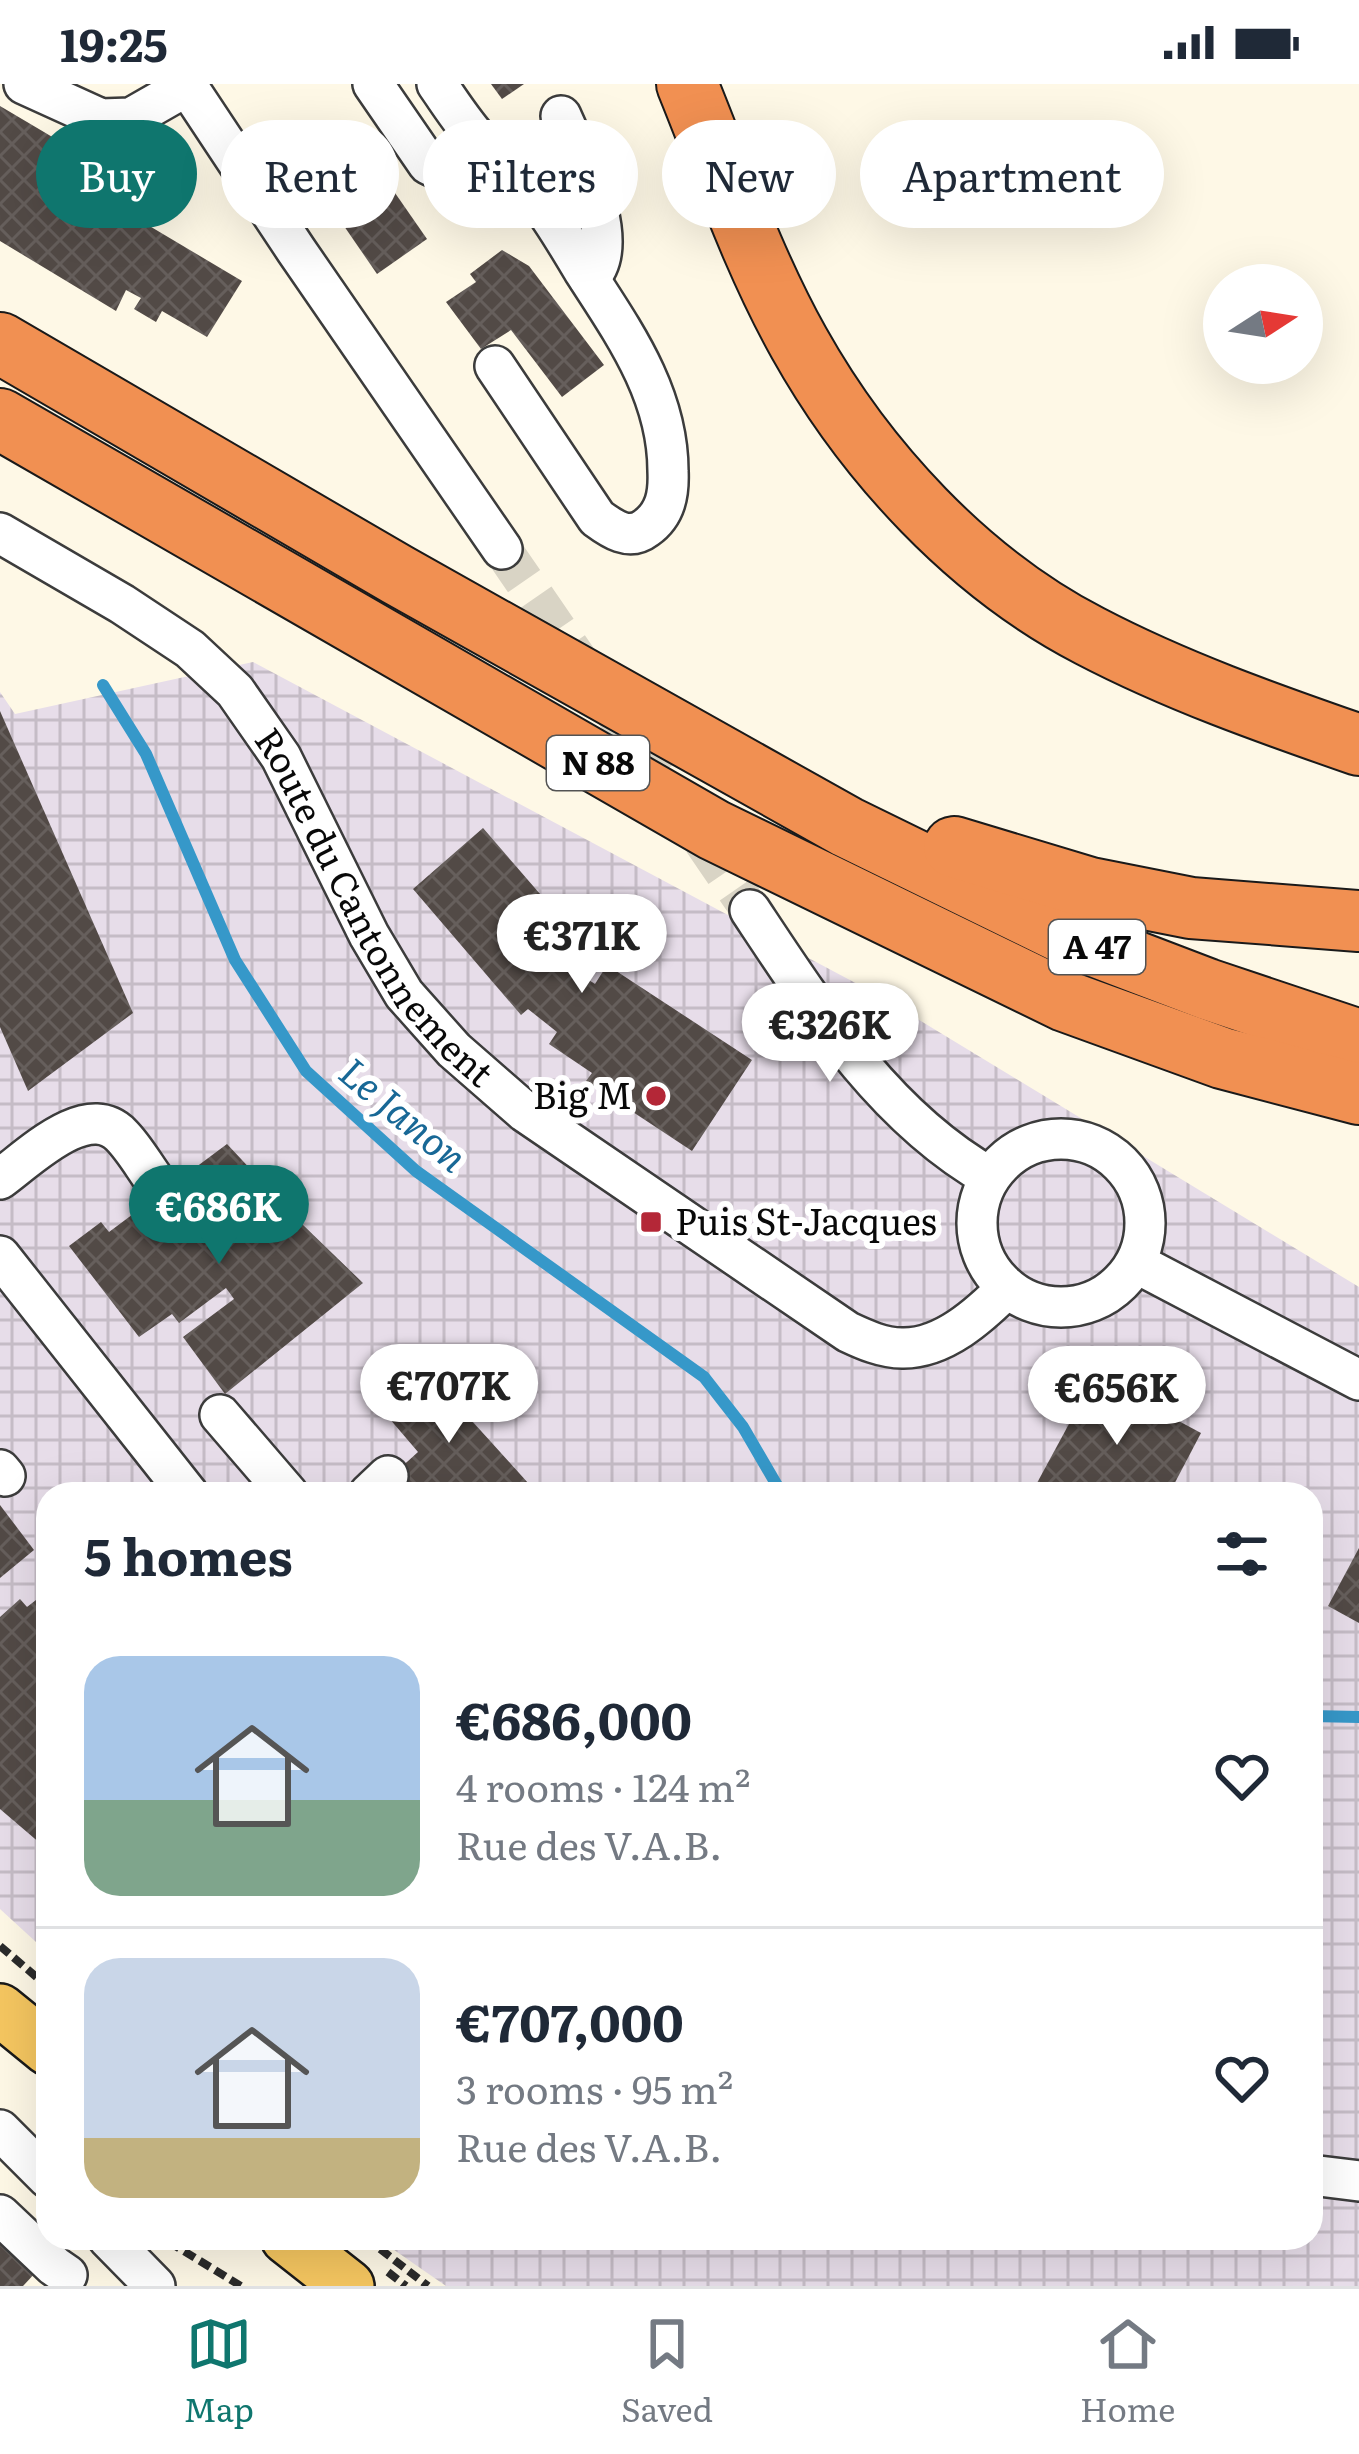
<!DOCTYPE html>
<meta charset="utf-8">
<style>
:root{--surface:#fff;--page:#f6f6f7;--text:#1f2937;--muted:#747a83;--line:#e0e1e3;--accent:#0f766e}
body{margin:0;font-family:Literata,serif;background:var(--page);color:var(--text);height:100vh;display:flex;flex-direction:column;font-size:45px;white-space:nowrap}
*{box-sizing:border-box;margin:0}
p{font-size:39px;color:var(--muted)}
.icon{flex:none;width:66px;height:66px;fill:none;stroke:currentColor;stroke-width:2;stroke-linecap:round;stroke-linejoin:round}
.map{position:relative;flex:1;overflow:hidden}
.side{position:absolute;left:36px;top:1398px;width:1287px;height:768px;display:flex;flex-direction:column;background:var(--surface);border-radius:36px;box-shadow:0 12px 48px #0002}
.side>*{flex:none}
.guide{position:absolute;left:36px;top:36px;width:1287px;height:108px;display:flex;gap:24px}
.needle{width:78px;rotate:78deg}
.fabs{position:absolute;left:1203px;top:180px;display:grid;gap:24px}
.fabs a{display:grid;place-items:center;width:120px;height:120px;border-radius:50%;background:var(--surface);box-shadow:0 12px 48px #0002;font-size:60px}
.price{position:absolute;translate:-50% -102px;padding:0 27px;border-radius:42px;background:#fff;color:#222;font-size:39px;line-height:78px;filter:drop-shadow(0 3px 6px #0008)}
.price::after{content:'';position:absolute;left:50%;top:72px;width:36px;height:27px;margin-left:-18px;background:inherit;clip-path:polygon(0 0,100% 0,50% 100%)}
.price.selected{background:var(--accent);color:#fff}
ul{padding:0;list-style:none}
li{display:flex;align-items:center;gap:36px;height:300px;padding:0 48px}
li+li{border-top:3px solid var(--line)}
li span{display:grid;place-items:center;flex:none;width:336px;height:240px;border-radius:36px;color:#555}
li>.icon{margin-inline-start:auto}
span .icon{width:144px;height:144px;fill:#fffc;stroke-width:1}
li b{font-size:51px}
h2{display:flex;justify-content:space-between;align-items:center;height:144px;padding:0 48px;font-size:51px}
.chip{padding:0 42px;border-radius:54px;background:var(--surface);box-shadow:0 12px 48px #0002;font-size:42px;line-height:108px}
.chip.selected{background:var(--accent);color:#fff}
.status{display:flex;justify-content:space-between;align-items:center;height:84px;padding:0 60px;background:var(--surface);direction:ltr}
.status svg{height:33px;fill:currentColor}
.menu{display:flex;justify-content:space-around;align-items:center;height:168px;border-top:3px solid var(--line);background:var(--surface);font-size:33px;color:var(--muted)}
.menu a{display:grid;justify-items:center;gap:6px}
.menu .selected{color:var(--accent)}
.map>svg:first-child{display:block}
</style>
<div class="status"><b>19:25</b><svg viewBox="0 0 49 12"><path d="M0 12V9h3v3zM5 12V6h3v6zM10 12V3h3v9zM15 12V0h3v12zM26 1h20v11H26zM47 4h2v5h-2z"/></svg></div>
<div class="map">
<svg width="1359" height="2202" viewBox="0 0 1359 2202">
<defs>
<pattern id="industrial-grid" width="8" height="8" patternUnits="userSpaceOnUse" patternTransform="scale(3)"><rect width="8" height="8" fill="#e7dde9"/><path d="M0 4h8M4 0v8" fill="none" stroke="#c5bcc6"/></pattern>
<pattern id="building-cross-hatch" width="8" height="8" patternUnits="userSpaceOnUse" patternTransform="scale(3)"><rect width="8" height="8" fill="#524a46"/><path d="M0 0l8 8M0 8l8-8" fill="none" stroke="#665f5c"/></pattern>
</defs>
<rect width="100%" height="100%" fill="#fef8e6"/>
<!-- industrial -->
<polygon fill="url(#industrial-grid)" points="253,578 878,911 1359,1203 1359,2202 446,2202 377,2154 1311,2154 1311,1410 48,1410 48,1869 0,1825 0,608 15,630"/>
<g fill="none" stroke-linecap="round" stroke-linejoin="round">
<!-- stream -->
<g stroke="#3698c9" stroke-width="12">
<polyline points="103,601 146,670 235,876 306,987 416,1087 704,1293 743,1343 782,1410"/>
<polyline points="1311,1632 1359,1633"/>
</g>
</g>
<!-- building -->
<g fill="url(#building-cross-hatch)">
<polygon points="491,0 524,0 502,15"/>
<polygon points="0,22 98,80 94,88 141,115 131,131 242,197 207,253 162,227 156,238 134,225 141,214 126,206 116,227 0,157"/>
<polygon points="352,47 427,155 377,190 302,81"/>
<polygon points="502,166 529,182 604,281 562,313 511,246 481,265 446,218 476,198 470,190"/>
<polygon points="0,627 133,929 28,1007 0,943"/>
<polygon points="483,744 592,870 573,886 595,900 607,881 752,976 692,1067 586,997 592,989 549,960 557,948 528,925 521,931 413,805"/>
<polygon points="227,1060 303,1141 363,1199 225,1310 183,1253 234,1215 226,1204 179,1239 172,1230 139,1253 69,1162 101,1138 109,1148"/>
<polygon points="426,1286 538,1410 418,1410 397,1387 418,1368 383,1327"/>
<polygon points="1095,1292 1201,1349 1169,1410 1031,1410"/>
<polygon points="0,1421 34,1466 0,1494"/>
<polygon points="1359,1464 1359,1539 1328,1522"/>
<polygon points="20,1515 27,1523 36,1516 48,1529 48,1766 0,1725 0,1533"/>
<polygon points="0,2153 37,2187 23,2202 0,2202"/>
</g>
<g fill="none" stroke-linecap="round" stroke-linejoin="round">
<!-- minor-tunnel -->
<polyline stroke="#d9d4c5" stroke-width="39" stroke-dasharray="39 20" stroke-linecap="butt" points="502,465 750,826"/>
<!-- minor casing -->
<g stroke="#3c3c3c" stroke-width="44">
<g id="minor">
<polyline points="24,0 101,35 131,34 187,2"/>
<polyline points="186,0 296,166 502,465"/>
<polyline points="373,0 428,80 440,86 452,82 482,59"/>
<path d="M437,0C451,20 464,41 481,59C501,79 521,95 539,117C556,139 570,164 584,187C624,249 668,310 668,387C669,409 666,430 646,444C629,457 612,445 597,434L495,282"/>
<path d="M561,32C577,69 625,160 589,194"/>
<path id="s1" d="M0,449L122,520L190,565L235,607L281,673L369,851L404,910L454,966L525,1028L848,1248C865,1256 883,1264 902,1264C943,1265 980,1231 1007,1204"/>
<path d="M750,826C815,924 885,1034 990,1093"/>
<circle cx="1061" cy="1139" r="84"/>
<path d="M0,1095C29,1074 87,1016 121,1051C134,1064 144,1082 155,1097"/>
<polyline points="0,1172 188,1410"/>
<polyline points="1136,1179 1359,1296"/>
<polyline points="220,1331 288,1410"/>
<polyline points="0,1386 5,1392"/>
<polyline points="369,1410 388,1392"/>
<polyline points="0,2046 48,2094"/>
<polyline points="1311,2091 1359,2097"/>
<polyline points="0,2131 54,2182 67,2191"/>
<polyline points="108,2154 155,2202"/>
</g>
</g>
<!-- major casing -->
<g stroke="#1a1a1a" stroke-width="56">
<g id="major">
<polyline points="0,1926 48,1965"/>
<polyline points="287,2154 348,2202"/>
</g>
</g>
<!-- highway casing -->
<g stroke="#1a1a1a" stroke-width="64">
<g id="highway">
<path d="M687,0C722,86 753,177 799,259C865,377 968,489 1090,552C1176,597 1267,629 1359,661"/>
<polyline points="0,259 398,491 847,743 1076,855 1207,905 1359,956"/>
<polyline points="0,335 714,746 1065,917 1222,974 1359,1010"/>
<polyline points="954,763 1090,804 1191,824 1359,837"/>
</g>
</g>
<!-- path -->
<g stroke="#2b2b2b" stroke-width="8" stroke-dasharray="12 6" stroke-linecap="butt">
<polyline points="0,1862 40,1896"/>
<polyline points="366,2154 428,2202"/>
<polyline points="169,2158 241,2202"/>
<polyline points="388,2188 406,2202"/>
</g>
<!-- minor -->
<use href="#minor" stroke="#fff" stroke-width="39"/>
<!-- major -->
<use href="#major" stroke="#f5c660" stroke-width="51"/>
<!-- highway -->
<use href="#highway" stroke="#f19052" stroke-width="60"/>
</g>
<!-- markers -->
<g fill="#b42737" stroke="#fff" stroke-width="4.5">
<circle cx="656" cy="1012" r="12"/>
<rect x="639" y="1126" width="24" height="24" rx="6"/>
</g>
<g text-anchor="middle" stroke-width="12" stroke-linejoin="round" paint-order="stroke">
<!-- shield labels -->
<g fill="#fff" stroke="#535353" stroke-width="3">
<rect x="547" y="652" width="102" height="54" rx="9"/>
<rect x="1049" y="836" width="96" height="54" rx="9"/>
</g>
<g font-size="33" font-weight="bold" fill="#090909">
<text x="598" y="691">N 88</text>
<text x="1097" y="875">A 47</text>
</g>
<!-- street labels -->
<g font-size="36" fill="#090909" stroke="#fff">
<text dy="13" stroke="none"><textPath href="#s1" startOffset="543">Route du Cantonnement</textPath></text>
</g>
<!-- poi labels -->
<g font-size="36" fill="#090909" stroke="#fff" text-anchor="end">
<text x="632" y="1025">Big M</text>
<text x="675" y="1151" text-anchor="start">Puis St-Jacques</text>
</g>
<!-- water labels -->
<g font-size="39" font-style="italic" fill="#186896" stroke="#fff">
<text transform="translate(403 1031) rotate(40)" y="14">Le Janon</text>
</g>
</g>
</svg>
<div class="fabs">
<a><svg class="needle" viewBox="-14 -14 28 28"><path d="M0-13l5 13h-10z" fill="#e53935"/><path d="M0 13l5-13h-10z" fill="#747a83"/></svg></a>
</div>
<b class="price" style="left:582px;top:912px">€371K</b>
<b class="price" style="left:830px;top:1001px">€326K</b>
<b class="price selected" style="left:219px;top:1183px">€686K</b>
<b class="price" style="left:449px;top:1362px">€707K</b>
<b class="price" style="left:1117px;top:1364px">€656K</b>
<div class="guide">
<a class="chip selected">Buy</a>
<a class="chip">Rent</a>
<a class="chip">Filters</a>
<a class="chip">New</a>
<a class="chip">Apartment</a>
</div>
<section class="side">
<h2>5 homes<svg class="icon" aria-label="filters" viewBox="0 0 24 24"><path d="M4 7h16M4 17h16"/><circle cx="9" cy="7" r="2"/><circle cx="15" cy="17" r="2"/></svg></h2>
<ul>
<li><span style="background:linear-gradient(#a9c7e8 60%,#7fa58c 0)"><svg class="icon" aria-label="home" viewBox="0 0 24 24"><path d="M3 11l9-7 9 7M6 9v11h12V9"/></svg></span><div><b>€686,000</b><p>4 rooms · 124 m²</p><p>Rue des V.A.B.</p></div><svg class="icon" aria-label="heart" viewBox="0 0 24 24"><path d="M12 20l-8-8c-3-5 5-10 8-4 3-6 11-1 8 4z"/></svg></li>
<li><span style="background:linear-gradient(#c9d6e8 75%,#c2b280 0)"><svg class="icon" aria-label="home" viewBox="0 0 24 24"><path d="M3 11l9-7 9 7M6 9v11h12V9"/></svg></span><div><b>€707,000</b><p>3 rooms · 95 m²</p><p>Rue des V.A.B.</p></div><svg class="icon" aria-label="heart" viewBox="0 0 24 24"><path d="M12 20l-8-8c-3-5 5-10 8-4 3-6 11-1 8 4z"/></svg></li>
</ul>
</section>
</div>
<nav class="menu">
<a class="selected"><svg class="icon" aria-label="map" viewBox="0 0 24 24"><path d="M3 6l6-2 6 2 6-2v14l-6 2-6-2-6 2zM9 4v14M15 6v14"/></svg>Map</a>
<a><svg class="icon" aria-label="saved" viewBox="0 0 24 24"><path d="M7 4h10v16l-5-4-5 4z"/></svg>Saved</a>
<a><svg class="icon" aria-label="home" viewBox="0 0 24 24"><path d="M3 11l9-7 9 7M6 9v11h12V9"/></svg>Home</a>
</nav>
